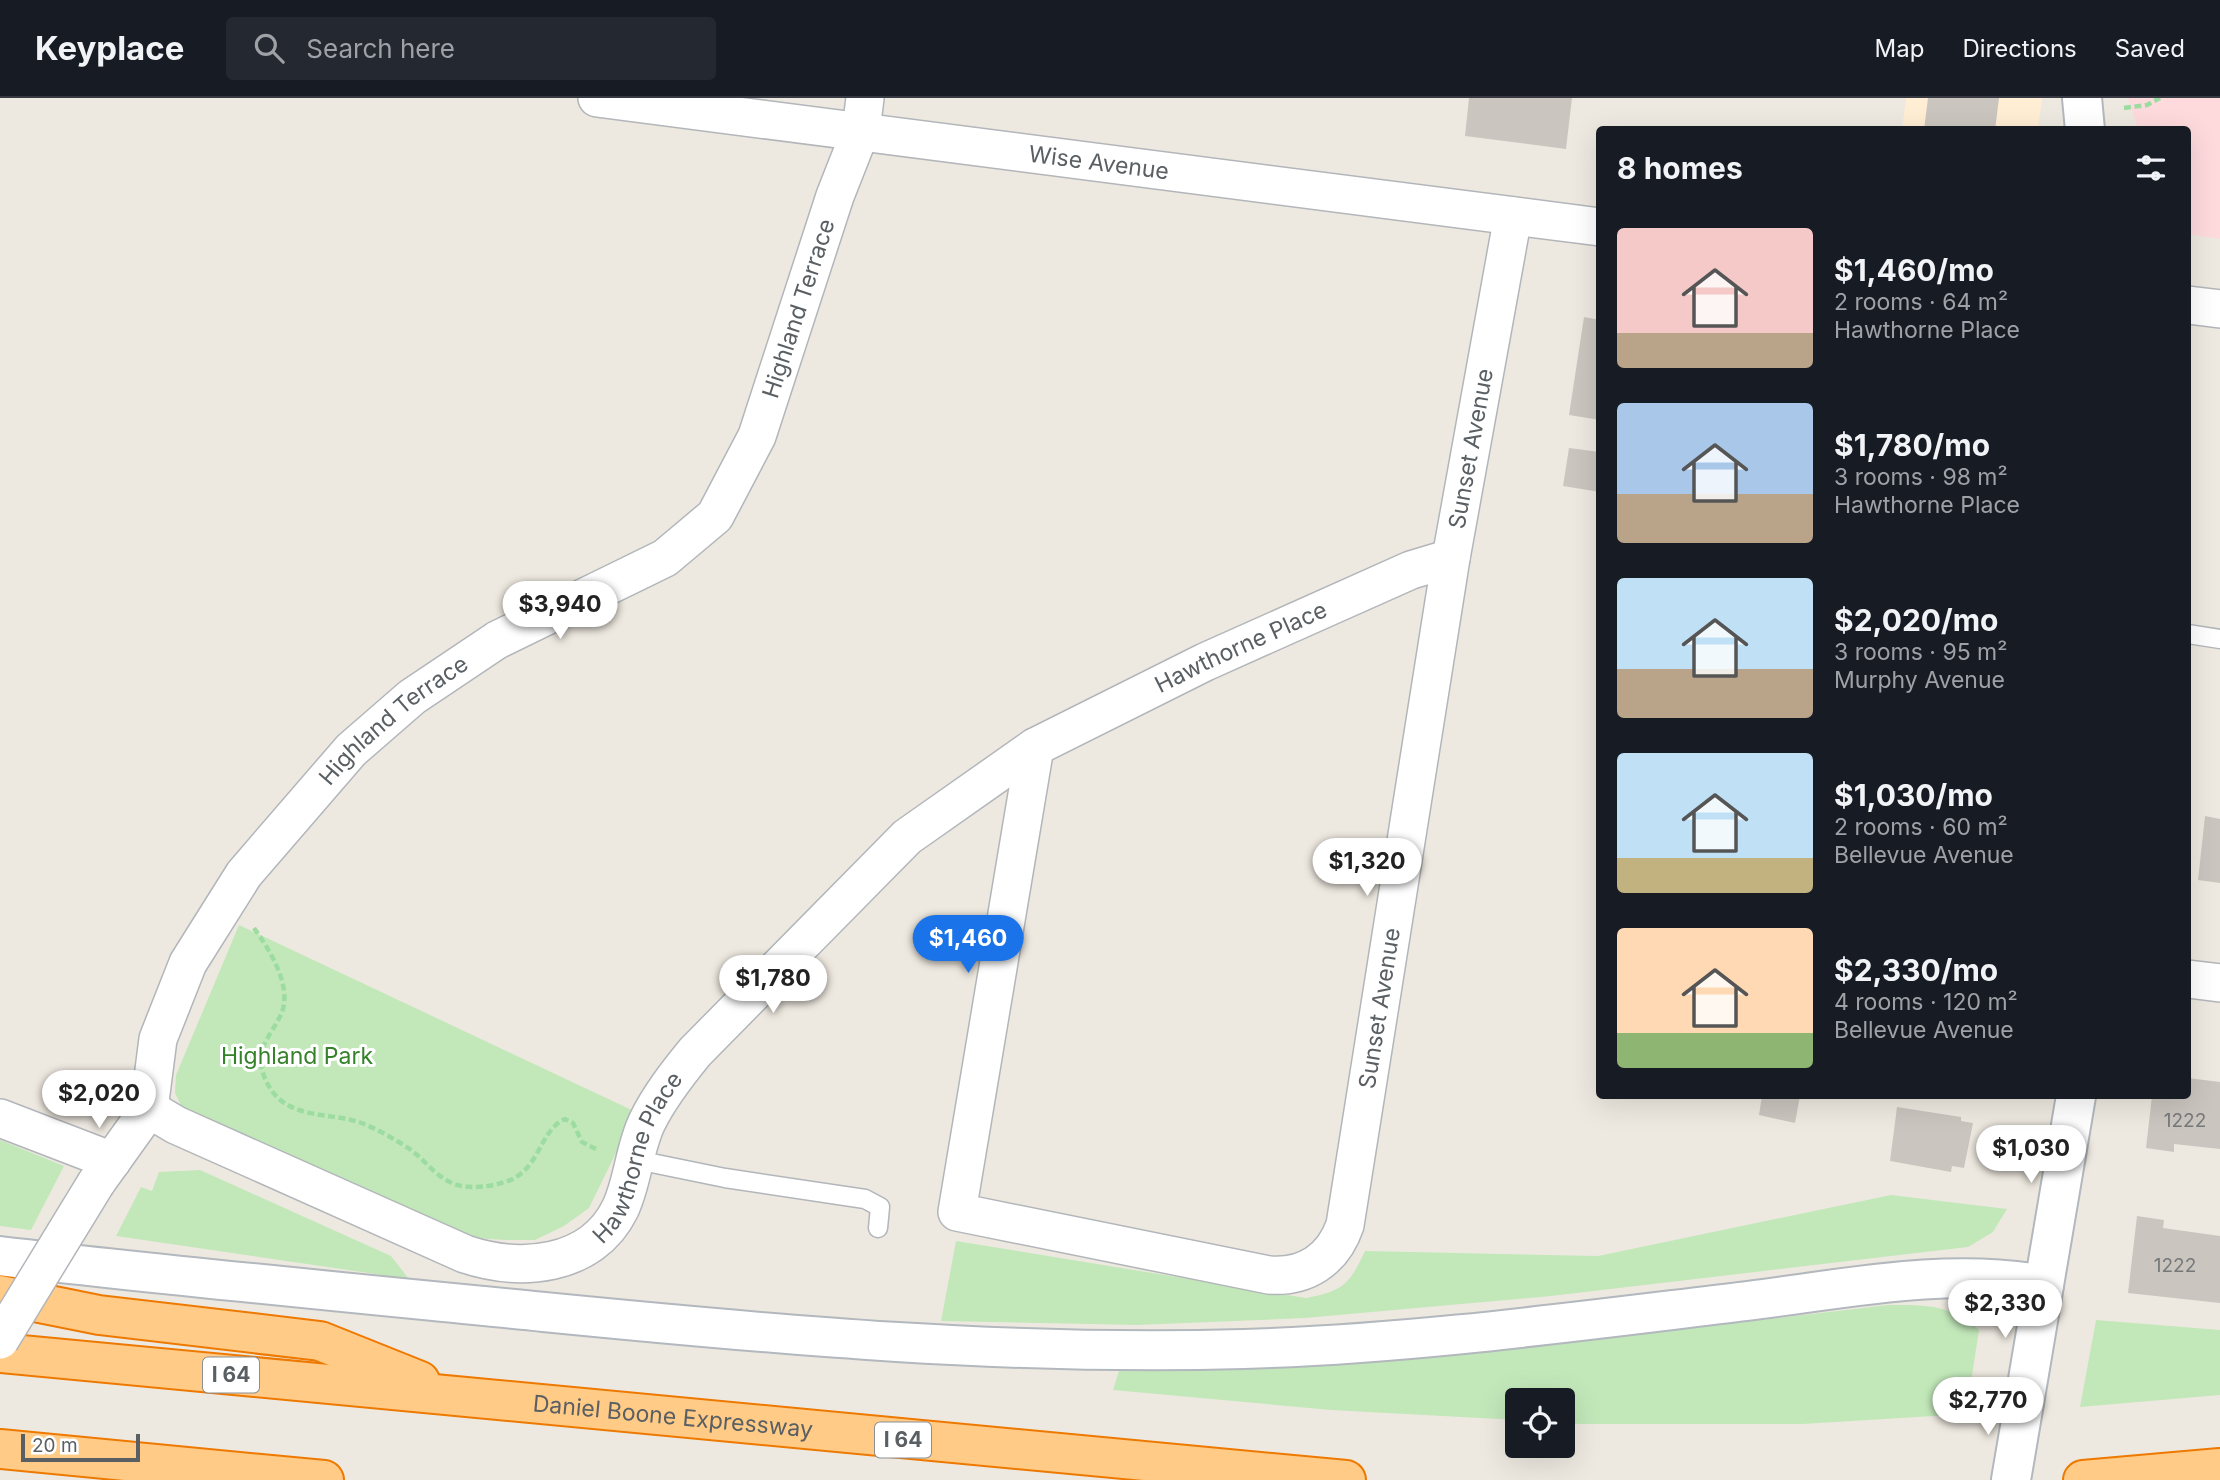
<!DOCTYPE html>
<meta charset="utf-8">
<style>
:root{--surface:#171b24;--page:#242831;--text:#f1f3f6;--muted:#9ea1a6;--line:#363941;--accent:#1a73e8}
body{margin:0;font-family:Inter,sans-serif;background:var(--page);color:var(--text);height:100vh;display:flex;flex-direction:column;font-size:26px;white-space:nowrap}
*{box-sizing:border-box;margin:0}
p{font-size:23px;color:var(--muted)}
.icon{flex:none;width:38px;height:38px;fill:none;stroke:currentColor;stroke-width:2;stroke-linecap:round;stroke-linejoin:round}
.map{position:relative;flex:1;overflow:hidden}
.side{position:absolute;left:1596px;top:28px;width:595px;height:973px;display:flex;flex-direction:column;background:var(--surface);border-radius:7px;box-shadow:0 7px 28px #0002}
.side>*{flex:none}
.controls{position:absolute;left:1505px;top:1290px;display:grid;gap:14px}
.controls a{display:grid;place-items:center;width:70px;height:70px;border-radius:7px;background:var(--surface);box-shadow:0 7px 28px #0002;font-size:35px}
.scale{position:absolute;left:21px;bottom:18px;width:119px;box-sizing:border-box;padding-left:7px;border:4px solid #595f63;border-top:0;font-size:19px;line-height:24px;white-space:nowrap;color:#595f63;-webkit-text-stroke:5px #fff;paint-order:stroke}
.price{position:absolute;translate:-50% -60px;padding:0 16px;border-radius:24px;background:#fff;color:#222;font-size:23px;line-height:46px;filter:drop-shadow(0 2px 4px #0008)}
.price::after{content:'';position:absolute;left:50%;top:42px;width:21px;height:16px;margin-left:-10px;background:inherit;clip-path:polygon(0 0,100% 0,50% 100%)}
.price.selected{background:var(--accent);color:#fff}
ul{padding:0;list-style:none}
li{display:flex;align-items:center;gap:21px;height:175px;padding:0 21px}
li span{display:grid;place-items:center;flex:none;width:196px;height:140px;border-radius:7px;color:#555}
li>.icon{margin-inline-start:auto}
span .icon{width:84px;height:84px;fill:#fffc;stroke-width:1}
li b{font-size:30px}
h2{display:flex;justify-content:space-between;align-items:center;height:84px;padding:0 21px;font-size:30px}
header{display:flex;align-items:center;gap:42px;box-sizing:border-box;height:98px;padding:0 35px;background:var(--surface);border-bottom:2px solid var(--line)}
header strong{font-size:33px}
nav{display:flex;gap:38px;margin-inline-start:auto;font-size:24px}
.search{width:490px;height:63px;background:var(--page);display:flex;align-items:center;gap:18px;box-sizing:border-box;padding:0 24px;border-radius:7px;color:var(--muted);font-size:26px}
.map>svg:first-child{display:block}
</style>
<header>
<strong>Keyplace</strong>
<div class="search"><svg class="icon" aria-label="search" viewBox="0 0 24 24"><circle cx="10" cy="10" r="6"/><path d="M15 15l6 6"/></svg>Search here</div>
<nav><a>Map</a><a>Directions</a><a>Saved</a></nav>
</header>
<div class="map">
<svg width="2220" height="1382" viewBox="0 0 2220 1382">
<rect width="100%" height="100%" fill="#eee9e0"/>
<!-- commercial -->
<polygon fill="#ffedd4" points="1906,0 2042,0 2038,31 1902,32"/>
<!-- medical -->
<polygon fill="#fedadd" points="2128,0 2220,0 2220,141 2188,136 2188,32 2138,31"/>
<!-- green -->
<g fill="#c2e8ba">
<polygon points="239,827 636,1014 589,1110 564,1128 535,1142 505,1142 473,1140 182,1010 175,995 176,977"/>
<polygon points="0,1042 64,1068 31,1132 0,1128"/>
<polygon points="200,1072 391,1158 409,1181 116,1138 141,1089 152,1093 159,1074"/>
<path d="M1891,1097L2007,1111L1993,1134L1968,1149L1551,1198L1305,1220L1137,1227L941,1223L956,1143L1306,1200C1343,1193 1349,1187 1365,1153L1598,1158Z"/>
<path d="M1888,1207C1926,1207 1950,1206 1979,1232L1966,1316L1803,1326H1581L1563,1325V1302H1517V1322L1331,1312L1113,1292L1119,1273L1303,1266L1478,1255Z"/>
<polygon points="2096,1222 2220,1232 2220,1297 2080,1309"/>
</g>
<!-- building -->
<g fill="#cbc5bf">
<polygon points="1469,0 1572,0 1566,51 1465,38"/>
<polygon points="1928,0 1999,0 1995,32 1924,32"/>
<polygon points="1584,219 1600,222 1600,322 1569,317"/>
<polygon points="1569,350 1600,354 1600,394 1563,388"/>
<polygon points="2205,718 2220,721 2220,785 2198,782"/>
<polygon points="2188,980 2220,984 2220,1051 2174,1046 2174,1054 2146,1050 2152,998 2188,998"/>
<polygon points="1762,998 1800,998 1795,1025 1759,1017"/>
<polygon points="1897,1009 1961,1019 1961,1023 1973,1025 1964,1070 1952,1068 1951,1074 1890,1063"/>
<polygon points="2137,1118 2164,1122 2163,1130 2220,1138 2220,1205 2128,1195"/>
</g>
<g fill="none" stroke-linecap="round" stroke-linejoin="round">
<!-- lane casing -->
<g stroke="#b2b6ba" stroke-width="21">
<g id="lane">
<polyline points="2188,536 2220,541"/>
<polyline points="637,1062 725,1080 865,1101 880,1109 878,1130"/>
</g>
</g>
<!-- street casing -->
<g stroke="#b2b6ba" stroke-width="40">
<g id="street">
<path id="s1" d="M597,0L1600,129"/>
<polyline points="2188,207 2220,211"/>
<path id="s2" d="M1035,649L957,1114L1269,1177C1305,1180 1333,1162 1345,1127L1451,460L1513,118"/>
<polyline points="2188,881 2220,885"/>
<path id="s3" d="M149,1011L176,1027L465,1156C519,1174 591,1170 620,1111C633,1084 634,1051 647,1024C659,999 677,976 695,954L907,739L1035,649L1205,564L1411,472L1451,460"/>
<polyline points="0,1020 112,1063"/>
<path id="s4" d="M96,1085L149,1011L158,941L188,865L244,776L351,652L412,599L497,542L665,460L715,418L757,338L835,98L861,32L865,0"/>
</g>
</g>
<!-- secondary casing -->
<g stroke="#b2b8bd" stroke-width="42">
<g id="secondary">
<polyline points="2082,0 2085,32"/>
<path d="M0,1158C181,1179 363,1196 544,1214C777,1237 1009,1258 1244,1251C1413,1246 1579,1223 1747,1203C1844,1191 1947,1169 2044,1187"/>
<polyline points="2011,1382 2076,998"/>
</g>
</g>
<!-- highway casing -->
<g stroke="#ee7900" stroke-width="42">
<g id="highway">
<polyline points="0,1197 99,1217 320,1243 420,1283"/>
<path id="s5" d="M0,1255L1346,1382"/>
<polyline points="0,1351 324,1382"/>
<polyline points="2083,1382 2220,1370"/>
</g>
</g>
<!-- path -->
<g stroke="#9cdca1" stroke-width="4.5" stroke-dasharray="7 3.5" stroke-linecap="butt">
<polyline points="2124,10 2147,7 2160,0"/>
<path d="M254,830C269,851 292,887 282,914C274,934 255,950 262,972C266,986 274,999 286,1006C309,1020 339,1016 364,1026C379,1032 398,1043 411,1052C426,1063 434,1077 452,1085C468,1092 488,1089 505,1084C541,1073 538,1033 565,1021L573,1025L582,1044L598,1052"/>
</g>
<!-- lane -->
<use href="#lane" stroke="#fff" stroke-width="18"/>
<!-- street -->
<use href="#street" stroke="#fff" stroke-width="37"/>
<!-- secondary -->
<use href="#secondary" stroke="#fff" stroke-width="38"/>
<!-- highway -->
<use href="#highway" stroke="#ffcb86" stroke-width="38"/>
<!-- street-bridge casing -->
<g stroke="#b2b6ba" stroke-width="40" stroke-linecap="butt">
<polyline id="street-bridge" points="0,1242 96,1085"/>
</g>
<!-- street-bridge -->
<use href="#street-bridge" stroke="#fff" stroke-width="37"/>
</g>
<g text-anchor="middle" stroke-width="6" stroke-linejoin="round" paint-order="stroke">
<!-- number labels -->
<g font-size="19" fill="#76787a">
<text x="2185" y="1029">1222</text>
<text x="2175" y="1174">1222</text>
</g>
<!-- shield labels -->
<g fill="#fff" stroke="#8b8f92" stroke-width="2">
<rect x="203" y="1259.5" width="56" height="35" rx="5"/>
<rect x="875" y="1324.5" width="56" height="35" rx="5"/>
</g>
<g font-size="21" font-weight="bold" fill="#595f63">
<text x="231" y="1284">I 64</text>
<text x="903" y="1349">I 64</text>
</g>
<!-- street labels -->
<g font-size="23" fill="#595f63" stroke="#fff">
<text dy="8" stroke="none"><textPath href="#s1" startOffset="506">Wise Avenue</textPath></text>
<text dy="8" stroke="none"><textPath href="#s4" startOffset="1172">Highland Terrace</textPath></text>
<text dy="8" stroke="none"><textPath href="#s2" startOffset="1675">Sunset Avenue</textPath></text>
<text dy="8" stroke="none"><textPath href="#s3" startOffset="1388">Hawthorne Place</textPath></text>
<text dy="8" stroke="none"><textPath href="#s4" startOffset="564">Highland Terrace</textPath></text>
<text dy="8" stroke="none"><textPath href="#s2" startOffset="1108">Sunset Avenue</textPath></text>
<text dy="8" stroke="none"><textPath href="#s3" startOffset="579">Hawthorne Place</textPath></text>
<text dy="8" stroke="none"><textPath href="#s5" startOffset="676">Daniel Boone Expressway</textPath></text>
</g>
<!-- park labels -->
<g font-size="23" fill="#36822b" stroke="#fff">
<text x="297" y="966">Highland Park</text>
</g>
</g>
</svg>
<div class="controls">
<a><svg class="icon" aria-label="locate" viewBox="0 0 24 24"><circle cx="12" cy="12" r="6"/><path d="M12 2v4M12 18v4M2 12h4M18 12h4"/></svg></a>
</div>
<div class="scale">20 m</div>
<b class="price" style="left:560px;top:543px">$3,940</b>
<b class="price" style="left:1367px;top:800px">$1,320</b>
<b class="price selected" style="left:968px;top:877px">$1,460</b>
<b class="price" style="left:773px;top:917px">$1,780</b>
<b class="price" style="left:99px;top:1032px">$2,020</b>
<b class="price" style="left:2031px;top:1087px">$1,030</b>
<b class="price" style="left:2005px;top:1242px">$2,330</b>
<b class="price" style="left:1988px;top:1339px">$2,770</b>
<section class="side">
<h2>8 homes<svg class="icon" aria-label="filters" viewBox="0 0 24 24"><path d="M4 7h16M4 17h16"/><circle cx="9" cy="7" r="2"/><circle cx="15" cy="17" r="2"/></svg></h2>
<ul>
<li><span style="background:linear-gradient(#f6c9c9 75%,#b9a48a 0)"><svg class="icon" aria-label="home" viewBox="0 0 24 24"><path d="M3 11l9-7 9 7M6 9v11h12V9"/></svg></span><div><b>$1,460/mo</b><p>2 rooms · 64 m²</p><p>Hawthorne Place</p></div></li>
<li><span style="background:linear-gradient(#a9c7e8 65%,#b9a48a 0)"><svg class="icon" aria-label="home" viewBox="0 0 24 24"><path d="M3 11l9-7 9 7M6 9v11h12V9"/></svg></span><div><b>$1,780/mo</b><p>3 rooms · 98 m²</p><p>Hawthorne Place</p></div></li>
<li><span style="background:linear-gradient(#bfe0f5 65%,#b9a48a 0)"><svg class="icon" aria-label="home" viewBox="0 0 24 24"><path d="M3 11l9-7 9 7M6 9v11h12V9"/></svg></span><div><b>$2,020/mo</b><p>3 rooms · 95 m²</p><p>Murphy Avenue</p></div></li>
<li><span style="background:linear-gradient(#bfe0f5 75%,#c2b280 0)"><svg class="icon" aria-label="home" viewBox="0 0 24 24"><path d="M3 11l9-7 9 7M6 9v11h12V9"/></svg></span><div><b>$1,030/mo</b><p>2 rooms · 60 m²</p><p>Bellevue Avenue</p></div></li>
<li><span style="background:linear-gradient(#ffd9b3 75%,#8fb573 0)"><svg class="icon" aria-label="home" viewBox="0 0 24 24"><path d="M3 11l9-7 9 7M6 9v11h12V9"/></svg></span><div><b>$2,330/mo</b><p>4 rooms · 120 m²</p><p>Bellevue Avenue</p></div></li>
</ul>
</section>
</div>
